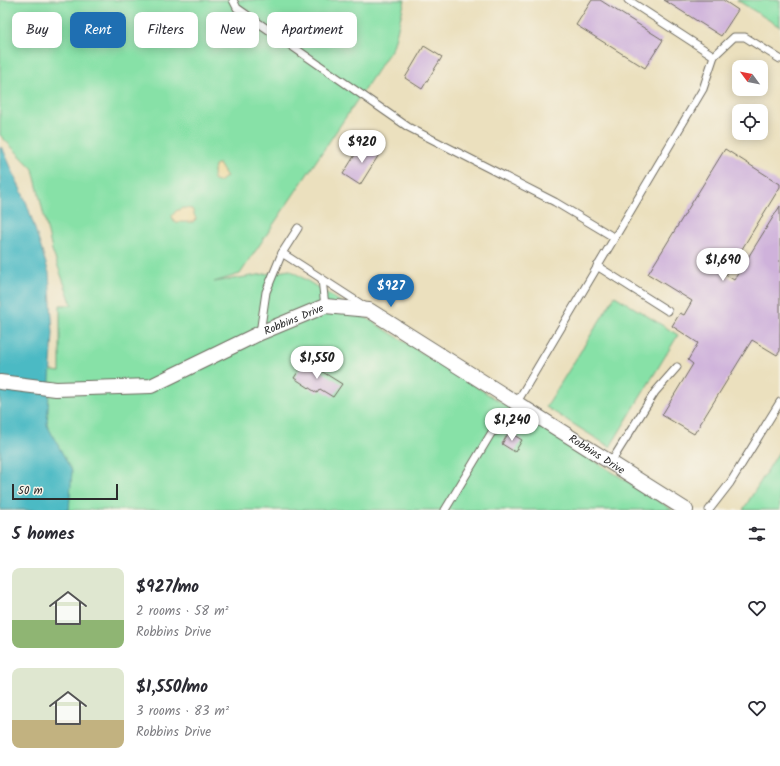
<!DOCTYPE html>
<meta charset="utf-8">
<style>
:root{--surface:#fff;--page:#f7f7f7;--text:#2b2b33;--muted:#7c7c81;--accent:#1f6fb2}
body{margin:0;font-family:Kalam,sans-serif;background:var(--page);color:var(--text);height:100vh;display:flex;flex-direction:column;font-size:15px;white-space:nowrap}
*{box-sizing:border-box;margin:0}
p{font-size:13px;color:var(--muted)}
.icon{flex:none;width:22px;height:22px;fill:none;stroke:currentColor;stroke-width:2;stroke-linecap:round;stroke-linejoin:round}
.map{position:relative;height:510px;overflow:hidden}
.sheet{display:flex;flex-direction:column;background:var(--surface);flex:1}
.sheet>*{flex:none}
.guide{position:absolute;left:12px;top:12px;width:400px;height:36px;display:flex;gap:8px}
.needle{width:26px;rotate:302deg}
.fabs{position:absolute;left:732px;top:60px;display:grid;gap:8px}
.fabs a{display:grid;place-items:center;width:36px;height:36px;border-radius:8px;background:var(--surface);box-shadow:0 2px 10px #0003;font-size:20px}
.scale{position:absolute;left:12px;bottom:10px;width:106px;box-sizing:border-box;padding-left:4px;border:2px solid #2b2b2b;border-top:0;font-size:11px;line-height:14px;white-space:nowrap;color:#2b2b2b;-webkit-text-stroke:3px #f7f3e8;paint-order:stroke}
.price{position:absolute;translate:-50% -34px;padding:0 9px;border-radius:14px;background:#fff;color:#222;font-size:13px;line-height:26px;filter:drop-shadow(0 1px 2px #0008)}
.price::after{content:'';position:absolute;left:50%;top:24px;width:12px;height:9px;margin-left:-6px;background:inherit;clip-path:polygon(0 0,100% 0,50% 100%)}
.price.selected{background:var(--accent);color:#fff}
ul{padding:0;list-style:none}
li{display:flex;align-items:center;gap:12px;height:100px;padding:0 12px}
li span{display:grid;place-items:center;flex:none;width:112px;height:80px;border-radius:8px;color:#555}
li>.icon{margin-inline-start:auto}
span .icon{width:48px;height:48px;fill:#fffc;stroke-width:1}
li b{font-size:17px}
h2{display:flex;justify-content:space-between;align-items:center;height:48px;padding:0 12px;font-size:17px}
.tag{padding:0 14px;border-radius:8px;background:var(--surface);box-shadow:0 2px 10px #0003;font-size:14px;line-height:36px}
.tag.selected{background:var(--accent);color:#fff}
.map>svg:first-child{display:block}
</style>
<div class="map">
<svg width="780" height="510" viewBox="0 0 780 510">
<rect width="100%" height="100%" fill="#f7f3e8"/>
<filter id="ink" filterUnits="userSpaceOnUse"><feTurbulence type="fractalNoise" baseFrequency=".025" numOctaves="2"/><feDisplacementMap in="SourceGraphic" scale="8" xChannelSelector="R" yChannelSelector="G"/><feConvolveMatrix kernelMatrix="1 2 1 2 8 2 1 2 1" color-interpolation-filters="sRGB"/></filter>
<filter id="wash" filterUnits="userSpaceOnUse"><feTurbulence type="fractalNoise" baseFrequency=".012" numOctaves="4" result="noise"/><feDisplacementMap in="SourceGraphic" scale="16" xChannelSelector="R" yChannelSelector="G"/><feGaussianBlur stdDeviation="0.9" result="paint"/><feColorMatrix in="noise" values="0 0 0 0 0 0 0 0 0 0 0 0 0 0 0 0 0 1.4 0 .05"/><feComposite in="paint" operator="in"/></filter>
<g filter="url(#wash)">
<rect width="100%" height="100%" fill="#ebe0be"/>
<!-- green -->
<g fill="#87e1a7" stroke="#598669">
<polygon points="0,0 405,0 393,47 240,274 214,282 290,270 673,510 0,510 0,364 60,372 60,305 72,305 52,250 33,169 0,135"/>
<polygon points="737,0 780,0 780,27"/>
<polygon points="615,296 678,335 610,447 546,407"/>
<polygon points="780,450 780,510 743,510"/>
</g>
<!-- sand -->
<g fill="#eeda9e" stroke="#8c8264">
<polygon points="216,164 219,164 227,177 218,182 214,181 213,172"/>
<polygon points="183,208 192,209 196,219 193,222 174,222 172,216 176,211"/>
</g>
<!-- water -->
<polygon fill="#4cbac4" stroke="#3c7278" points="0,147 3,149 27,204 49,273 53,333 47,425 72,471 69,510 0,510"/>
<g id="blocks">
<!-- building -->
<g fill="#cfb2db">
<polygon points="592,0 600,0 663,40 645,68 576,25"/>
<polygon points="664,0 723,0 738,10 721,36"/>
<polygon points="424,46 442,57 422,89 405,78"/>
<polygon points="363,142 380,153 360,185 343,174"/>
<polygon points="725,149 780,184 780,187 726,275 734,280 780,206 780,351 777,355 752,340 694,434 662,415 693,364 688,360 698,343 672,326 680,313 684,315 692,301 648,274"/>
<polygon points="305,361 342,384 333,397 320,389 317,393 294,378"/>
<polygon points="509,432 522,440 515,452 502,444"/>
</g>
</g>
</g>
<g filter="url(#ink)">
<use href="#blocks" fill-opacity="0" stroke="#6e6a5e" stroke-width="1"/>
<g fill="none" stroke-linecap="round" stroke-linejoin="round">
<!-- service casing -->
<g stroke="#6e6a5e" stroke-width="9">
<g id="service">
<polyline points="233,0 237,8 408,127 555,202 610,235"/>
<polyline points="628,0 714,56"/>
<polyline points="282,253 364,306"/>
<polyline points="597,266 668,311"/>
<polyline points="322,279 325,306"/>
<polyline points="260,333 266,292 282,253 298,228"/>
<polyline points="517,402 703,89 714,56 734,37 745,37 780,59"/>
<polyline points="611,462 655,392 677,367"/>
<path d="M445,510L492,432C508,427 520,425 526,408"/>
<polyline points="709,510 730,483 780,402"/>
</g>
</g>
<!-- minor casing -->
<g stroke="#6e6a5e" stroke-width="16">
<g id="minor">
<path id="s1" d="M0,382L56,389L151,386L260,333L325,306L369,310L686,510"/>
</g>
</g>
<!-- service -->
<use href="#service" stroke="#fff" stroke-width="7"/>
<!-- minor -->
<use href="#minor" stroke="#fff" stroke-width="14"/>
</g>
</g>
<g text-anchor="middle" stroke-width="3" stroke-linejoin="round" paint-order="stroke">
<!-- street labels -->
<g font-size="11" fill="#2b2b2b" stroke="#f7f3e8">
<text dy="4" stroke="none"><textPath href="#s1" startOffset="309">Robbins Drive</textPath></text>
<text dy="4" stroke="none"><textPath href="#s1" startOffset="657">Robbins Drive</textPath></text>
</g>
</g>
</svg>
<div class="fabs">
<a><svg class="needle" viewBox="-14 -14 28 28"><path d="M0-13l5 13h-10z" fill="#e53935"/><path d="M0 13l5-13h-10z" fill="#7c7c81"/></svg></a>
<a><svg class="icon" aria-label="locate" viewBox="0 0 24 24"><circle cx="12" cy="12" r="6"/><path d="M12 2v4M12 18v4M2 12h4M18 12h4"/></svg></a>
</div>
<div class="scale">50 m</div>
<b class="price" style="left:362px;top:164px">$920</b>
<b class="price" style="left:723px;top:282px">$1,690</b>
<b class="price selected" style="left:391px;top:308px">$927</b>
<b class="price" style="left:317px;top:380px">$1,550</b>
<b class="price" style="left:512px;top:442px">$1,240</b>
<div class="guide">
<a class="tag">Buy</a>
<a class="tag selected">Rent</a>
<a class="tag">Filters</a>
<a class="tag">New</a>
<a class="tag">Apartment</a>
</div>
</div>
<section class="sheet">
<h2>5 homes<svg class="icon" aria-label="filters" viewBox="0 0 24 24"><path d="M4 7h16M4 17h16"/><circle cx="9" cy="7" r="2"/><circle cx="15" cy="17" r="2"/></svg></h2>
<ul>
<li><span style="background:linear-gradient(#dfe7d0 65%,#8fb573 0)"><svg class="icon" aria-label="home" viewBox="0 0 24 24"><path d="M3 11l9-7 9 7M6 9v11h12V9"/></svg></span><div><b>$927/mo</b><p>2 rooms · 58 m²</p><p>Robbins Drive</p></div><svg class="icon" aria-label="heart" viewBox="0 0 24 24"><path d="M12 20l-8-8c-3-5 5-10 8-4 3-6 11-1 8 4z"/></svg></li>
<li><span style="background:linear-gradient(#dfe7d0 65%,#c2b280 0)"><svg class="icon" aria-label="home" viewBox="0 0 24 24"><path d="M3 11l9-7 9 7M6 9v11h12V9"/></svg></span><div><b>$1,550/mo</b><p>3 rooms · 83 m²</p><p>Robbins Drive</p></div><svg class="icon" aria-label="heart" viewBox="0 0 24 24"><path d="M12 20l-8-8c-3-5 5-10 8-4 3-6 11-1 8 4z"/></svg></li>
</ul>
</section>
